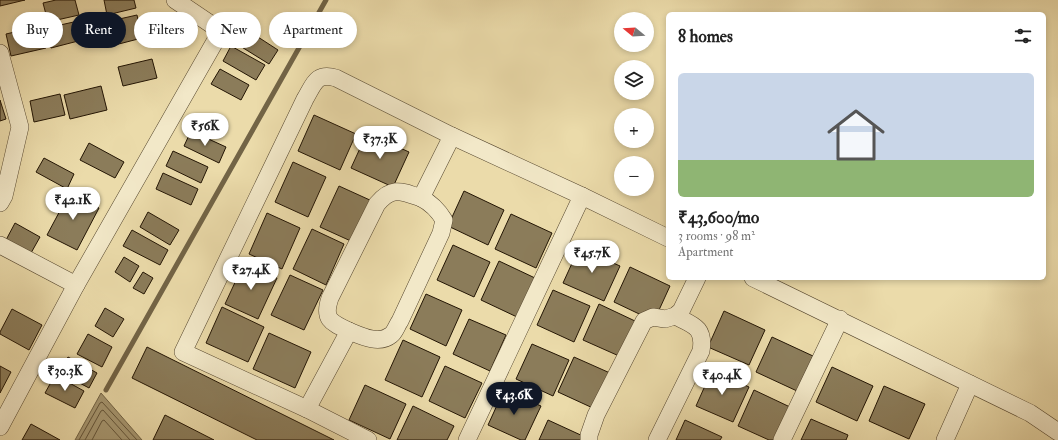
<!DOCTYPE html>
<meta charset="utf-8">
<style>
:root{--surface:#fff;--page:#f2f2f2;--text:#222;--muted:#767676;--line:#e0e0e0;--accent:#111827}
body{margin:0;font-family:"IM FELL Double Pica",serif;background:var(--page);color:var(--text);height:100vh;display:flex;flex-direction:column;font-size:15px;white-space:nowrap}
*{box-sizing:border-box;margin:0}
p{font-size:13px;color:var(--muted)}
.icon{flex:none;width:22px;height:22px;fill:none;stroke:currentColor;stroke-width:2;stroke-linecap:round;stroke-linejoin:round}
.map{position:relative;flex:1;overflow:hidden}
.sheet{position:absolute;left:666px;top:12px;width:380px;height:268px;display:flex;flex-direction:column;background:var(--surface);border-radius:6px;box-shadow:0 2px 6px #0003}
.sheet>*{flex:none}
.guide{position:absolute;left:12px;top:12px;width:380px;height:36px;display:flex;gap:8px}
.needle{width:26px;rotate:288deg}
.buttons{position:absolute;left:614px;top:12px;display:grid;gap:8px}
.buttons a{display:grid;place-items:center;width:40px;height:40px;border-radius:50%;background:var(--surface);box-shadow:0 2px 6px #0003;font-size:20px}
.price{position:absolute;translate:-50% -34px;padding:0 9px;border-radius:14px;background:#fff;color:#222;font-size:13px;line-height:26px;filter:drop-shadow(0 1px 2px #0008)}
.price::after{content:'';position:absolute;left:50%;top:24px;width:12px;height:9px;margin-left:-6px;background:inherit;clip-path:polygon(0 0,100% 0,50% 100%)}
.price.active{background:var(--accent);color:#fff}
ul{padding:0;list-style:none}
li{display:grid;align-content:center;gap:8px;height:212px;padding:0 12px}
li+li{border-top:1px solid var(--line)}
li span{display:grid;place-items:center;height:124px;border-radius:6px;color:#555}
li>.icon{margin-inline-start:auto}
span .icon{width:72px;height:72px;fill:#fffc;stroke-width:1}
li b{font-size:17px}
h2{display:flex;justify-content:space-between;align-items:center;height:48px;padding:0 12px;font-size:17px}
.chip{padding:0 14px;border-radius:18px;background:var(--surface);box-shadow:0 2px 6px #0003;font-size:14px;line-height:36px}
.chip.active{background:var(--accent);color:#fff}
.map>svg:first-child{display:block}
</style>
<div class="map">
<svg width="1058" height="440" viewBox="0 0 1058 440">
<rect width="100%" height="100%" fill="#ebdbaa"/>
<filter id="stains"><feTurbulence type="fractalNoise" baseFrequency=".005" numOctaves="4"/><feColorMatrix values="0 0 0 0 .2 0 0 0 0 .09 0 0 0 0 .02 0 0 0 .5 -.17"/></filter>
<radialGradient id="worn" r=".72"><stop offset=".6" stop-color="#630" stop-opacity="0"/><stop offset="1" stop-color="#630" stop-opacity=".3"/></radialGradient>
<!-- water -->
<polygon fill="#a79872" stroke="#726446" points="101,393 142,440 75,440"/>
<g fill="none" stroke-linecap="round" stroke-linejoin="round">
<!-- shore -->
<g stroke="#65563b" stroke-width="1">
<polyline points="79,440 100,403 102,402 137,440"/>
<polyline points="85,440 101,411 103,410 130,440"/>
<polyline points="92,440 102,421 104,420 122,440"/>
</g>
<!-- stream -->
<polyline stroke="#726446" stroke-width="5" points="106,390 326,0"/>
</g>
<!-- building -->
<g fill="#8b7c5a" stroke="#231504">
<polygon points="0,0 25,0 0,6"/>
<polygon points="56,0 75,0 79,15 48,22 43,3"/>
<polygon points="104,0 134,0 136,8 107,15"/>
<polygon points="137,15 142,38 111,46 106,22"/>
<polygon points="78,21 82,40 51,48 47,28"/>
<polygon points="41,26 46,48 11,56 6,34"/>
<polygon points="241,26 278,50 269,64 232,41"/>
<polygon points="231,46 265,65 256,80 223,61"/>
<polygon points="152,59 157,78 123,86 118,67"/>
<polygon points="220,69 249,85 241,100 211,84"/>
<polygon points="101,86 107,110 70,119 64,95"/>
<polygon points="60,94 65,115 34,122 30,101"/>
<polygon points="0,100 6,119 0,121"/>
<polygon points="314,115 356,134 340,170 298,151"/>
<polygon points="191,131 226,147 219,163 184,146"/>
<polygon points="367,133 409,152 393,187 351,168"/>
<polygon points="89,143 124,162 115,178 80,160"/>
<polygon points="173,151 208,167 201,183 166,166"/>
<polygon points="44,158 74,174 67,189 36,172"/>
<polygon points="293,162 326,177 308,217 275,202"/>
<polygon points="163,173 198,189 191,205 156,189"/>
<polygon points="339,186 372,201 353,242 320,227"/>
<polygon points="464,191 504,210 488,245 448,226"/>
<polygon points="70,192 99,208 77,250 47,235"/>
<polygon points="148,212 179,230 170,245 140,227"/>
<polygon points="267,213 300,228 282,269 249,254"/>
<polygon points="511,214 552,233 536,268 495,249"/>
<polygon points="15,223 40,237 31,253 6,240"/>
<polygon points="312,229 344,244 326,285 293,269"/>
<polygon points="132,230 168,250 160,265 123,246"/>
<polygon points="453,245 490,262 474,297 437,280"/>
<polygon points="579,248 620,266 604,301 563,283"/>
<polygon points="124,257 139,266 130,282 115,272"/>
<polygon points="499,261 535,278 517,317 481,300"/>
<polygon points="244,263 277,278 258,319 225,304"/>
<polygon points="630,267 670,286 654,321 614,302"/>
<polygon points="143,272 153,278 144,294 133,288"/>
<polygon points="290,275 323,290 304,330 271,315"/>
<polygon points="553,290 590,306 574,342 537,325"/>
<polygon points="426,294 462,310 446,346 410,329"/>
<polygon points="599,304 635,321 619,356 583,340"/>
<polygon points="222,307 264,327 248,362 206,343"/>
<polygon points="105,308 124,319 113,337 95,326"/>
<polygon points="12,309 42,325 29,350 0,334 0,332"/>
<polygon points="724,311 765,330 749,365 708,347"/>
<polygon points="469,319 506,335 490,371 453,354"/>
<polygon points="269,333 311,352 295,388 253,369"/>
<polygon points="88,334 112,347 102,367 77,354"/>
<polygon points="772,337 813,356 797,391 756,372"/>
<polygon points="403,340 440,357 422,397 385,380"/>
<polygon points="532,344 569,360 553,396 516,379"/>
<polygon points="147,347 334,440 257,440 132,378"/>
<polygon points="68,357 97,373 89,388 59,372"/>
<polygon points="574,357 610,373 595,409 558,392"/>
<polygon points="0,366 11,372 0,393"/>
<polygon points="445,366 482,383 465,418 429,401"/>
<polygon points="832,367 873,386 857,421 816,402"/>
<polygon points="712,370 749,387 733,422 696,406"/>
<polygon points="55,375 84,391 75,408 45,393"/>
<polygon points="365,385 406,404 390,439 349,420"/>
<polygon points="884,386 925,404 909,439 869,421"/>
<polygon points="504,390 541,406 525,440 521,440 488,425"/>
<polygon points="754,390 790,407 776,440 769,440 738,426"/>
<polygon points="413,406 454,426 447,440 397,440"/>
<polygon points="165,415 214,440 153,440"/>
<polygon points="811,419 848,435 846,440 801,440"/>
<polygon points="548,420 585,437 583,440 539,440"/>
<polygon points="685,420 722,437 720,440 676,440"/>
<polygon points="31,424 60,440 22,440"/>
</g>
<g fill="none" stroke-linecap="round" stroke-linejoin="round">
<!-- minor casing -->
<g stroke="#55462e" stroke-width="18">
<g id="minor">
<polyline points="0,53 20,127 4,196 0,203"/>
<polyline points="0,245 76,285"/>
<polyline points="753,278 1030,413 1058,432"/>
<path d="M349,331C361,336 379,345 391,335C395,332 397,325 400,321L441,233L444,220C438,210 431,203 421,198"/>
<path d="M307,409L349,331C330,322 323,319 330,298L377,204C392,186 401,191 421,198L452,136"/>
<polyline points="0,427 76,285 221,31 175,0"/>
<path d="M368,440L307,409L183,352L305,99C314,84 316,72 336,78L452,136L582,196L668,238"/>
<polyline points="467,440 582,196"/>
<polyline points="589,440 589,435 596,415 644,321 653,317 665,319 675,316 681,311 697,278"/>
<path d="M657,440L701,351C705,327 693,325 675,316"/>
<polyline points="782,440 840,319"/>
<polyline points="945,440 970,384"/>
</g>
</g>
<!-- minor -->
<use href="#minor" stroke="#f2e8c8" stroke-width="17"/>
</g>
<rect width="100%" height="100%" filter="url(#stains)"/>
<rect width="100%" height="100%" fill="url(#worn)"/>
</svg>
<div class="buttons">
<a><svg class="needle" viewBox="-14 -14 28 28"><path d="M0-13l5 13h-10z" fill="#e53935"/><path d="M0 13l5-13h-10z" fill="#767676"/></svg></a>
<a><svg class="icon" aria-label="layers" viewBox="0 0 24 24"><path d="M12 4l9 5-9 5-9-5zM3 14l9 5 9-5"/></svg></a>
<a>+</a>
<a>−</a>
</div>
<b class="price" style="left:205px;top:147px">₹56K</b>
<b class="price" style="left:380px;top:160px">₹37.3K</b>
<b class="price" style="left:73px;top:221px">₹42.1K</b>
<b class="price" style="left:592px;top:274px">₹45.7K</b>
<b class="price" style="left:251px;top:291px">₹27.4K</b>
<b class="price" style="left:65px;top:392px">₹30.3K</b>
<b class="price" style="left:722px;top:396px">₹40.4K</b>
<b class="price active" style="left:514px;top:416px">₹43.6K</b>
<div class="guide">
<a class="chip">Buy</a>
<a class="chip active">Rent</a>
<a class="chip">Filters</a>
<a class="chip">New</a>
<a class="chip">Apartment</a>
</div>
<section class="sheet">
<h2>8 homes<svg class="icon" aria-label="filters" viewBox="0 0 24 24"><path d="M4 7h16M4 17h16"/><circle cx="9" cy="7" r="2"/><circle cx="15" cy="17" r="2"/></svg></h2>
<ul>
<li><span style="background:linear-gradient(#c9d6e8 70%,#8fb573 0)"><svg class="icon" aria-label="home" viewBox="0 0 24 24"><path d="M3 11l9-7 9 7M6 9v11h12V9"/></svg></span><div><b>₹43,600/mo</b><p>3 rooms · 98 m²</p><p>Apartment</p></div></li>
</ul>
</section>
</div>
